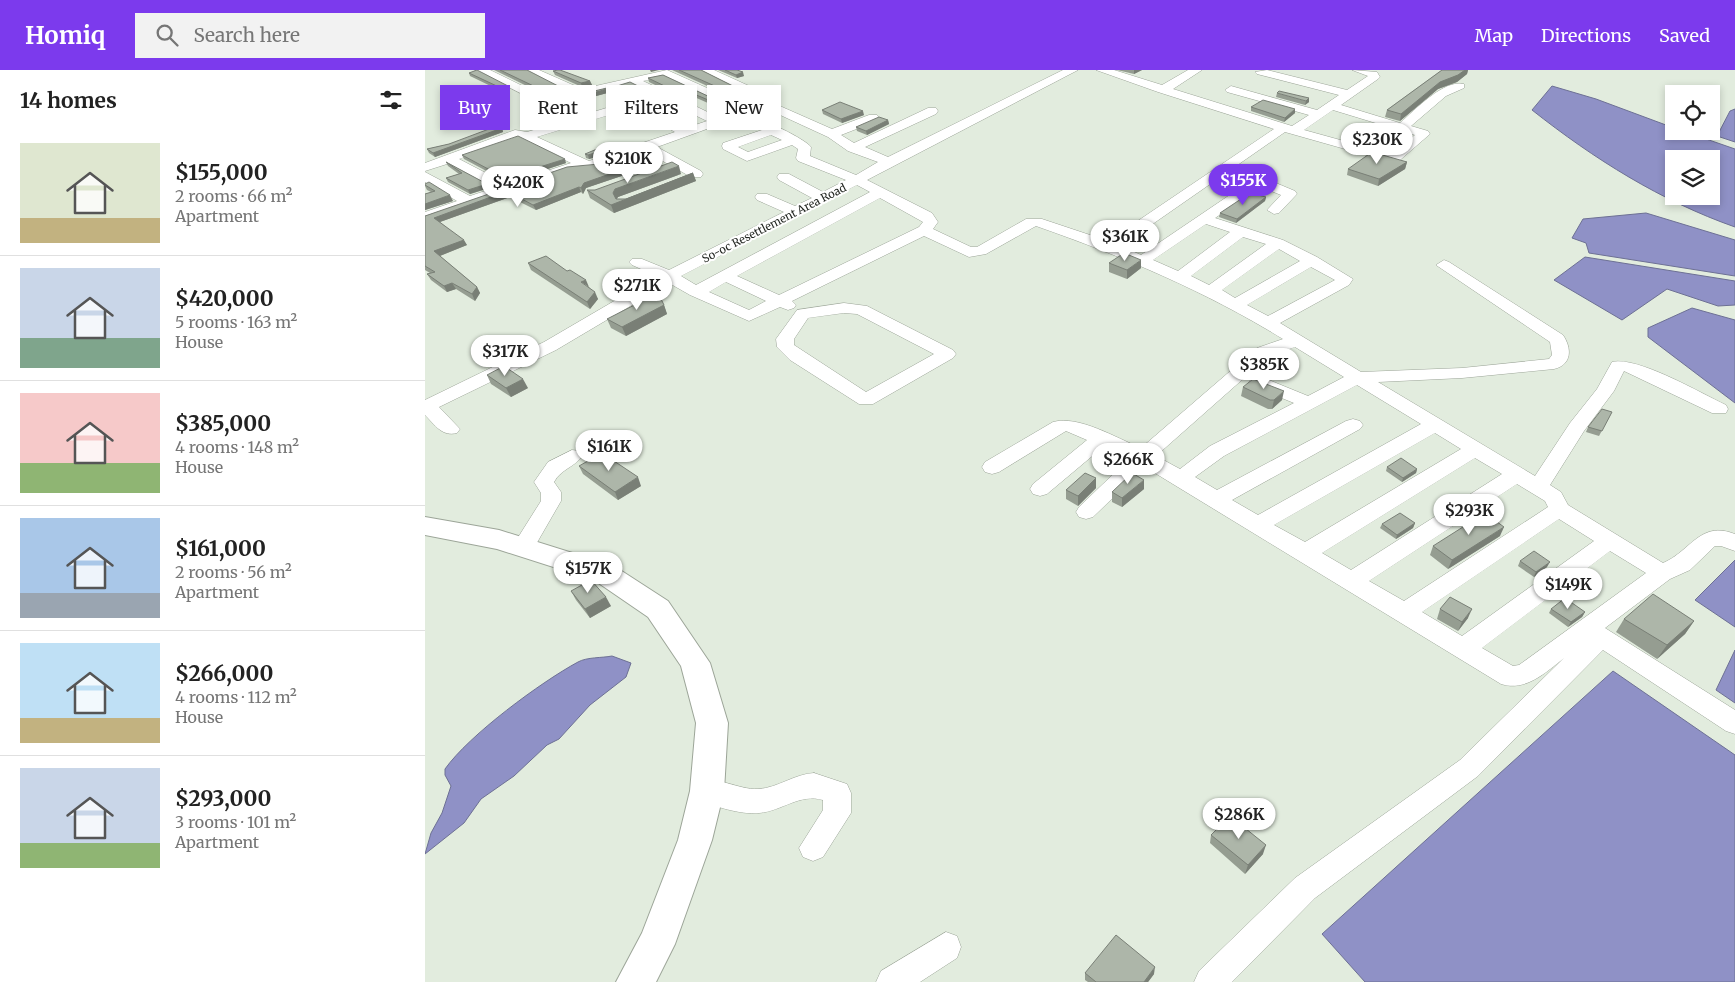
<!DOCTYPE html>
<meta charset="utf-8">
<style>
:root{--surface:#fff;--page:#f2f2f2;--text:#222;--muted:#767676;--line:#e0e0e0;--accent:#7c3aed}
body{margin:0;font-family:Merriweather,serif;background:var(--page);color:var(--text);height:100vh;display:flex;flex-direction:column;font-size:19px;white-space:nowrap}
*{box-sizing:border-box;margin:0}
p{font-size:16px;color:var(--muted)}
.icon{flex:none;width:28px;height:28px;fill:none;stroke:currentColor;stroke-width:2;stroke-linecap:round;stroke-linejoin:round}
.map{position:relative;flex:1;overflow:hidden}
.side{display:flex;flex-direction:column;background:var(--surface);width:425px}
.side>*{flex:none}
.top-card{position:absolute;left:15px;top:15px;width:475px;height:45px;display:flex;gap:10px}
.fabs{position:absolute;left:1240px;top:15px;display:grid;gap:10px}
.fabs a{display:grid;place-items:center;width:55px;height:55px;border-radius:0px;background:var(--surface);box-shadow:0 2px 8px #0003;font-size:25px}
.price{position:absolute;translate:-50% -42px;padding:0 11px;border-radius:18px;background:#fff;color:#222;font-size:16px;line-height:32px;filter:drop-shadow(0 1px 2px #0008)}
.price::after{content:'';position:absolute;left:50%;top:30px;width:15px;height:11px;margin-left:-8px;background:inherit;clip-path:polygon(0 0,100% 0,50% 100%)}
.price.current{background:var(--accent);color:#fff}
ul{padding:0;list-style:none}
li{display:flex;align-items:center;gap:15px;height:125px;padding:0 20px}
li+li{border-top:1px solid var(--line)}
li span{display:grid;place-items:center;flex:none;width:140px;height:100px;border-radius:0px;color:#555}
li>.icon{margin-inline-start:auto}
span .icon{width:60px;height:60px;fill:#fffc;stroke-width:1}
li b{font-size:21px}
h2{display:flex;justify-content:space-between;align-items:center;height:60px;padding:0 20px;font-size:21px}
.chip{padding:0 18px;border-radius:0px;background:var(--surface);box-shadow:0 2px 8px #0003;font-size:18px;line-height:45px}
.chip.current{background:var(--accent);color:#fff}
header{display:flex;align-items:center;gap:30px;box-sizing:border-box;height:70px;padding:0 25px;background:var(--accent);color:#fff}
header strong{font-size:24px}
nav{display:flex;gap:28px;margin-inline-start:auto;font-size:18px}
.search{width:350px;height:45px;background:var(--page);display:flex;align-items:center;gap:12px;box-sizing:border-box;padding:0 18px;border-radius:0px;color:var(--muted);font-size:19px}
main{display:flex;flex:1;min-height:0}
.map>svg:first-child{display:block}
</style>
<header>
<strong>Homiq</strong>
<div class="search"><svg class="icon" aria-label="search" viewBox="0 0 24 24"><circle cx="10" cy="10" r="6"/><path d="M15 15l6 6"/></svg>Search here</div>
<nav><a>Map</a><a>Directions</a><a>Saved</a></nav>
</header>
<main>
<section class="side">
<h2>14 homes<svg class="icon" aria-label="filters" viewBox="0 0 24 24"><path d="M4 7h16M4 17h16"/><circle cx="9" cy="7" r="2"/><circle cx="15" cy="17" r="2"/></svg></h2>
<ul>
<li><span style="background:linear-gradient(#dfe7d0 75%,#c2b280 0)"><svg class="icon" aria-label="home" viewBox="0 0 24 24"><path d="M3 11l9-7 9 7M6 9v11h12V9"/></svg></span><div><b>$155,000</b><p>2 rooms · 66 m²</p><p>Apartment</p></div></li>
<li><span style="background:linear-gradient(#c9d6e8 70%,#7fa58c 0)"><svg class="icon" aria-label="home" viewBox="0 0 24 24"><path d="M3 11l9-7 9 7M6 9v11h12V9"/></svg></span><div><b>$420,000</b><p>5 rooms · 163 m²</p><p>House</p></div></li>
<li><span style="background:linear-gradient(#f6c9c9 70%,#8fb573 0)"><svg class="icon" aria-label="home" viewBox="0 0 24 24"><path d="M3 11l9-7 9 7M6 9v11h12V9"/></svg></span><div><b>$385,000</b><p>4 rooms · 148 m²</p><p>House</p></div></li>
<li><span style="background:linear-gradient(#a9c7e8 75%,#9aa5b1 0)"><svg class="icon" aria-label="home" viewBox="0 0 24 24"><path d="M3 11l9-7 9 7M6 9v11h12V9"/></svg></span><div><b>$161,000</b><p>2 rooms · 56 m²</p><p>Apartment</p></div></li>
<li><span style="background:linear-gradient(#bfe0f5 75%,#c2b280 0)"><svg class="icon" aria-label="home" viewBox="0 0 24 24"><path d="M3 11l9-7 9 7M6 9v11h12V9"/></svg></span><div><b>$266,000</b><p>4 rooms · 112 m²</p><p>House</p></div></li>
<li><span style="background:linear-gradient(#c9d6e8 75%,#8fb573 0)"><svg class="icon" aria-label="home" viewBox="0 0 24 24"><path d="M3 11l9-7 9 7M6 9v11h12V9"/></svg></span><div><b>$293,000</b><p>3 rooms · 101 m²</p><p>Apartment</p></div></li>
</ul>
</section>
<div class="map">
<svg width="1310" height="912" viewBox="0 0 1310 912">
<rect width="100%" height="100%" fill="#e2ecde"/>
<!-- water -->
<g fill="#8f91c6" stroke="#6d7094" fill-rule="evenodd">
<path d="M1127,16L1171,29L1249,58V61H1258L1310,79V157C1236,131 1169,89 1107,40ZM1249,89H1286V126H1249Z"/>
<polygon points="1310,39 1310,72 1292,66 1305,41"/>
<polygon points="1221,143 1310,170 1310,206 1164,183 1161,173 1147,168 1158,149"/>
<polygon points="1160,187 1310,211 1310,235 1293,236 1242,219 1197,250 1129,210"/>
<polygon points="1267,238 1310,250 1310,333 1223,267 1223,258"/>
<polygon points="1310,490 1310,557 1270,530"/>
<polygon points="1310,580 1310,633 1291,620"/>
<path d="M187,586L206,593L201,607L165,635L134,669L122,675L89,706L56,729L39,753L0,784L6,763L17,743L26,716L20,705V699C44,665 116,612 153,592C162,587 177,588 187,586Z"/>
<polygon points="1188,601 1310,685 1310,912 940,912 897,864"/>
</g>
<g fill="none" stroke-linecap="round" stroke-linejoin="round">
<!-- minor casing -->
<g stroke="#9ca598" stroke-width="1">
<g id="minor">
<path d="M50,0H65L120,27L144,22L99,0H114L157,19L242,0L322,36L336,31L274,0H289L346,26L350,31L348,33L407,59L444,45H452L454,48L452,51L416,65L429,73L503,38H511L513,41L511,44L440,77L463,87L638,0H653L442,110L507,143L513,152L508,159L546,177H552L601,149H617L683,171L849,59L733,22L671,0H689L737,15L763,0H777L748,19L867,56L884,45L802,22L800,20L806,16L892,40L914,25L832,4L830,2L842,0L922,20L943,6L927,0L952,2L955,7L953,9L916,35L975,53C990,40 1019,9 1039,14V18L1021,26L986,56L1003,61L1005,64L975,90L966,92L860,62L696,176L716,185L824,112L815,106L817,103H827L870,121L872,124L854,143L849,144L842,140L856,125L836,117L790,148L858,170L892,187L928,209L924,215L855,253L936,302L1037,298L1124,289L1127,285L1125,272L1011,195L1019,190L1024,192L1138,265C1147,278 1147,295 1129,299L1037,308L953,312L1110,406L1145,353L1172,319L1187,292C1213,286 1275,323 1301,335L1303,339L1301,343H1287L1199,301L1189,321L1159,361L1125,415L1136,422L1143,435L1238,493C1266,481 1275,450 1310,464V481L1296,476H1290L1265,500L1245,509L1180,558L1310,640V664L1301,661L1178,580L1053,706L890,828L807,912H769L774,901L870,808L1035,690L1139,588C1121,602 1101,622 1076,614L720,397L668,447L661,449L654,447L651,442L654,437L704,389L678,377L622,424L615,426L608,424L605,419L608,414L662,370L641,361L574,402L567,404L560,402L557,397L560,392L628,352C654,345 691,368 716,378L832,278L858,269C780,221 697,186 611,156L561,184L544,187L499,166L367,231L371,235L369,238L363,240L355,237L324,251L265,225L244,213L131,280L14,337L35,359L32,363C17,367 10,355 0,345V330L119,272L232,206L207,195L204,192L207,189H217L244,200L359,142L332,130L330,127L332,124H342L370,136L387,128L354,110L352,107L354,104H364L398,122L421,110L373,91L371,88L373,79L367,75L322,91L298,79L297,76L298,73L337,60L325,52L327,49C336,47 380,69 386,77L385,86L431,105L453,92L423,81L403,67L340,38L232,77L276,101L278,104L276,107H266L220,81L175,98L144,101L0,151V142L32,131L0,112V102L45,126L69,118L22,94L0,101V93L90,60L102,62L208,30L261,58L282,51L206,14L119,35ZM239,7L311,40L293,47L218,11ZM207,38L250,62L164,91L112,67ZM908,40L990,65L966,84L879,60ZM346,65L357,70L323,82L313,77ZM95,68L146,93L82,114L34,89ZM432,115L445,122L271,215L256,206ZM455,128L498,152L494,157L354,225L312,206ZM781,154L805,162L753,201L728,190ZM818,167L841,174L784,215L766,206ZM854,179L875,191L810,228L797,220ZM886,197L910,210L843,246L822,235ZM301,212L341,231L324,240L284,222ZM870,277L919,307L883,326L839,308H827L824,312L827,316L869,333L785,376L755,399L731,386L844,286ZM932,315L996,354L833,445L807,430L935,359L938,355L935,351L928,349L921,351L792,420L770,407L799,386ZM1010,363L1036,379L880,472L849,455ZM1050,388L1077,404L926,500L897,483ZM1092,414L1120,431L1123,437L979,531L944,511ZM1134,449L1169,471L1037,566L997,542ZM1185,481L1221,503L1094,595L1088,596L1057,578Z"/>
<path d="M419,233L442,236L528,280L531,284L528,288L448,334H434L365,290L352,277L351,269L372,240ZM419,243L432,244L509,284L441,322L369,275V269L383,248Z"/>
<path d="M147,380L154,381L157,386C150,397 136,399 129,412L136,422V431L106,483L98,485L90,483L87,477L116,431V423L109,412L123,392Z"/>
<path d="M389,703L422,714L426,723V743L398,787L388,791L378,787L374,778L398,740V730C375,723 357,741 334,743C315,745 290,736 272,730L268,721L272,712C292,705 313,720 333,719C353,718 369,704 389,703Z"/>
<polygon points="521,862 532,866 536,877 532,888 495,912 451,912 456,901"/>
</g>
</g>
<!-- major casing -->
<g stroke="#9ca598" stroke-width="2">
<polygon id="major" points="0,447 74,460 189,496 243,531 285,593 303,653 299,721 287,770 250,874 231,912 191,912 217,863 253,770 265,721 271,653 256,596 223,547 169,510 72,479 0,465"/>
</g>
<!-- minor -->
<use href="#minor" fill="#fff" fill-rule="evenodd"/>
<!-- major -->
<use href="#major" fill="#fff" fill-rule="evenodd"/>
</g>
<!-- wall -->
<g fill="#959d91">
<polygon points="69,0 102,0 138,21 120,25"/>
<polygon points="247,0 276,0 330,27 331,31 322,34"/>
<polygon points="293,0 312,0 319,6 312,8"/>
<polygon points="692,0 717,0 709,4"/>
<polygon points="1017,0 1043,0 1042,4 1032,12 1013,19 975,51 960,47 962,40"/>
<polygon points="128,1 165,11 167,15 157,17 130,5"/>
<polygon points="44,3 83,16 85,20 78,22 45,6"/>
<polygon points="238,5 304,36 305,40 301,41 258,22 251,25 224,12 223,8"/>
<polygon points="192,16 234,30 220,34 193,19"/>
<polygon points="182,18 186,22 160,29 158,28 129,38 125,36 123,32"/>
<polygon points="852,23 884,32 880,35 851,27"/>
<polygon points="826,37 870,43 859,52 826,41"/>
<polygon points="397,40 439,45 417,53 398,44"/>
<polygon points="463,50 464,54 442,65 432,61 431,57"/>
<polygon points="77,58 78,62 10,87 4,83 2,79 24,74"/>
<polygon points="176,81 177,85 164,89 161,88 160,84"/>
<polygon points="37,85 141,93 82,112 39,89"/>
<polygon points="21,92 62,114 64,118 45,124 23,112 21,108 34,104 23,96"/>
<polygon points="982,92 980,99 953,116 922,105 923,99"/>
<polygon points="235,93 161,118 158,124 156,122 111,140 85,127 15,152 42,175 15,186 52,217 55,223 50,231 31,219 22,222 6,210 2,204 5,203 0,200 0,146 142,97"/>
<polygon points="268,103 271,111 189,143 165,128 162,120 170,120 256,104 193,127 192,129 201,129"/>
<polygon points="0,114 28,131 0,140 0,124 6,122 2,120 0,116"/>
<polygon points="841,127 840,131 811,153 794,147 795,143"/>
<polygon points="103,193 164,217 173,229 165,239 106,200"/>
<polygon points="684,193 716,198 702,209 684,202"/>
<polygon points="239,235 242,244 201,266 186,258 182,249"/>
<polygon points="62,305 103,318 86,327 66,314"/>
<polygon points="818,317 857,330 847,339 843,339 816,326"/>
<polygon points="1187,342 1174,366 1161,362 1163,357"/>
<polygon points="154,396 216,416 193,430 158,404"/>
<polygon points="962,397 992,399 991,403 977,412 961,401"/>
<polygon points="671,408 671,418 653,436 641,429 641,420"/>
<polygon points="719,419 697,437 687,432 687,422"/>
<polygon points="990,453 988,458 971,469 955,458 957,454"/>
<polygon points="1075,466 1023,499 1005,485 1008,476"/>
<polygon points="1095,491 1122,497 1109,507 1093,496"/>
<polygon points="146,521 186,536 165,548 151,530"/>
<polygon points="1015,539 1043,548 1033,561 1012,549"/>
<polygon points="1126,539 1160,542 1157,547 1143,557 1124,543"/>
<polygon points="1199,549 1269,551 1260,564 1232,589 1191,562"/>
<polygon points="786,765 838,784 820,804 785,773"/>
<polygon points="660,903 729,904 723,912 663,912 660,910"/>
</g>
<!-- shaded-wall -->
<g fill="#797f76">
<polygon points="225,0 234,0 226,2"/>
<polygon points="709,0 717,0 709,4"/>
<polygon points="1040,0 1043,0 1042,4 1032,12 1013,19 975,51 976,44 1015,12"/>
<polygon points="318,2 319,6 312,8 311,5"/>
<polygon points="165,11 167,15 157,17 156,13"/>
<polygon points="83,16 85,20 78,22 76,18"/>
<polygon points="137,18 138,21 120,25 119,21"/>
<polygon points="185,18 186,22 160,29 158,26"/>
<polygon points="257,19 258,22 251,25 250,21"/>
<polygon points="156,24 158,28 129,38 128,34"/>
<polygon points="233,26 234,30 220,34 218,30"/>
<polygon points="330,27 331,31 322,34 321,30"/>
<polygon points="884,28 884,32 880,35 881,31"/>
<polygon points="304,36 305,40 301,41 300,37"/>
<polygon points="870,39 870,43 859,52 860,48"/>
<polygon points="438,41 439,45 417,53 416,49"/>
<polygon points="463,50 464,54 442,65 441,61"/>
<polygon points="77,58 78,62 10,87 8,83"/>
<polygon points="176,81 177,85 164,89 163,85"/>
<polygon points="233,87 235,93 161,118 158,124 156,118 159,113"/>
<polygon points="140,89 141,93 82,112 80,108"/>
<polygon points="982,92 980,99 953,116 954,109"/>
<polygon points="254,96 256,104 193,127 190,131 188,123 190,119"/>
<polygon points="268,103 271,111 189,143 186,135"/>
<polygon points="62,114 64,118 45,124 43,120"/>
<polygon points="154,117 156,122 111,140 108,135"/>
<polygon points="82,121 85,127 12,153 9,148"/>
<polygon points="25,125 28,131 0,140 0,134"/>
<polygon points="841,127 840,131 811,153 812,149"/>
<polygon points="39,170 42,175 12,187 9,181"/>
<polygon points="716,190 716,198 702,209 702,200"/>
<polygon points="161,210 164,217 156,212"/>
<polygon points="27,213 31,219 22,222 19,216"/>
<polygon points="52,217 55,223 50,231 47,224"/>
<polygon points="170,222 173,229 165,239 162,232"/>
<polygon points="239,235 242,244 201,266 197,257"/>
<polygon points="98,309 103,318 86,327 81,318"/>
<polygon points="859,321 857,330 847,339 849,330"/>
<polygon points="992,399 991,403 977,412 978,408"/>
<polygon points="213,407 216,416 193,430 190,422"/>
<polygon points="671,408 671,418 653,436 653,426"/>
<polygon points="719,410 719,419 697,437 697,428"/>
<polygon points="990,453 988,458 971,469 972,465"/>
<polygon points="1079,457 1075,466 1023,499 1027,490"/>
<polygon points="1125,492 1122,497 1109,507 1111,502"/>
<polygon points="181,527 186,536 165,548 160,539"/>
<polygon points="1047,539 1043,548 1033,561 1037,552"/>
<polygon points="1160,542 1157,547 1143,557 1146,552"/>
<polygon points="1269,551 1260,564 1232,589 1242,575"/>
<polygon points="841,775 838,784 820,804 823,795"/>
<polygon points="730,897 729,904 723,912 719,912"/>
</g>
<!-- building -->
<g fill="#adb6a9" stroke="#797f76">
<polygon points="52,0 83,16 76,18 44,3"/>
<polygon points="75,0 102,0 137,18 119,21"/>
<polygon points="133,0 135,0 165,11 156,13 128,1"/>
<polygon points="254,0 276,0 330,27 321,30"/>
<polygon points="300,0 312,0 318,2 311,5"/>
<polygon points="1017,0 1040,0 1033,5 1015,12 976,44 962,40"/>
<polygon points="238,5 304,36 300,37 257,19 250,21 223,8"/>
<polygon points="205,12 233,26 218,30 192,16"/>
<polygon points="182,18 185,18 158,26 156,24 128,34 123,32"/>
<polygon points="854,21 884,28 881,31 852,23"/>
<polygon points="838,30 870,39 860,48 826,37"/>
<polygon points="415,32 438,41 416,49 397,40"/>
<polygon points="454,47 463,50 441,61 431,57"/>
<polygon points="72,56 77,58 8,83 2,79 24,74"/>
<polygon points="93,66 140,89 80,108 37,85"/>
<polygon points="217,78 233,87 159,113 156,118 154,117 108,135 82,121 9,148 39,170 9,181 52,217 47,224 27,213 19,216 2,204 10,202 0,196 0,146 142,97 174,94"/>
<polygon points="172,79 176,81 163,85 160,84"/>
<polygon points="947,82 982,92 954,109 923,99"/>
<polygon points="21,92 62,114 43,120 21,108 37,103"/>
<polygon points="247,92 254,96 190,119 188,123 191,129 201,129 268,103 186,135 162,120 170,120"/>
<polygon points="4,112 25,125 0,134 0,124 10,121 0,115 0,114"/>
<polygon points="825,123 841,127 812,149 795,143"/>
<polygon points="699,183 716,190 702,200 684,193"/>
<polygon points="121,186 142,201 145,200 161,210 156,212 170,222 162,232 103,193"/>
<polygon points="233,223 239,235 197,257 182,249"/>
<polygon points="79,296 98,309 81,318 62,305"/>
<polygon points="828,309 859,321 849,330 845,330 818,317"/>
<polygon points="1177,339 1187,342 1177,361 1163,357"/>
<polygon points="177,383 213,407 190,422 154,396"/>
<polygon points="976,388 992,399 978,408 962,397"/>
<polygon points="660,403 671,408 653,426 641,420"/>
<polygon points="707,403 719,410 697,428 687,422"/>
<polygon points="975,443 990,453 972,465 957,454"/>
<polygon points="1060,443 1079,457 1027,490 1008,476"/>
<polygon points="1109,481 1125,492 1111,502 1095,491"/>
<polygon points="166,510 181,527 160,539 146,521"/>
<polygon points="1228,524 1269,551 1242,575 1199,549"/>
<polygon points="1025,527 1047,539 1037,552 1015,539"/>
<polygon points="1140,528 1160,542 1146,552 1126,539"/>
<polygon points="805,746 841,775 823,795 786,765"/>
<polygon points="691,865 730,897 719,912 671,912 660,903"/>
</g>
<g text-anchor="middle" stroke-width="4" stroke-linejoin="round" paint-order="stroke">
<!-- far-street labels -->
<g font-size="11" fill="#1f231e" stroke="#fff">
<text transform="translate(349 153) rotate(-27)" y="4">So-oc Resettlement Area Road</text>
</g>
</g>
</svg>
<div class="fabs">
<a><svg class="icon" aria-label="locate" viewBox="0 0 24 24"><circle cx="12" cy="12" r="6"/><path d="M12 2v4M12 18v4M2 12h4M18 12h4"/></svg></a>
<a><svg class="icon" aria-label="layers" viewBox="0 0 24 24"><path d="M12 4l9 5-9 5-9-5zM3 14l9 5 9-5"/></svg></a>
</div>
<b class="price" style="left:952px;top:95px">$230K</b>
<b class="price" style="left:203px;top:114px">$210K</b>
<b class="price current" style="left:818px;top:136px">$155K</b>
<b class="price" style="left:93px;top:138px">$420K</b>
<b class="price" style="left:700px;top:192px">$361K</b>
<b class="price" style="left:212px;top:241px">$271K</b>
<b class="price" style="left:80px;top:307px">$317K</b>
<b class="price" style="left:839px;top:320px">$385K</b>
<b class="price" style="left:184px;top:402px">$161K</b>
<b class="price" style="left:703px;top:415px">$266K</b>
<b class="price" style="left:1044px;top:466px">$293K</b>
<b class="price" style="left:163px;top:524px">$157K</b>
<b class="price" style="left:1143px;top:540px">$149K</b>
<b class="price" style="left:814px;top:770px">$286K</b>
<div class="top-card">
<a class="chip current">Buy</a>
<a class="chip">Rent</a>
<a class="chip">Filters</a>
<a class="chip">New</a>
</div>
</div>
</main>
